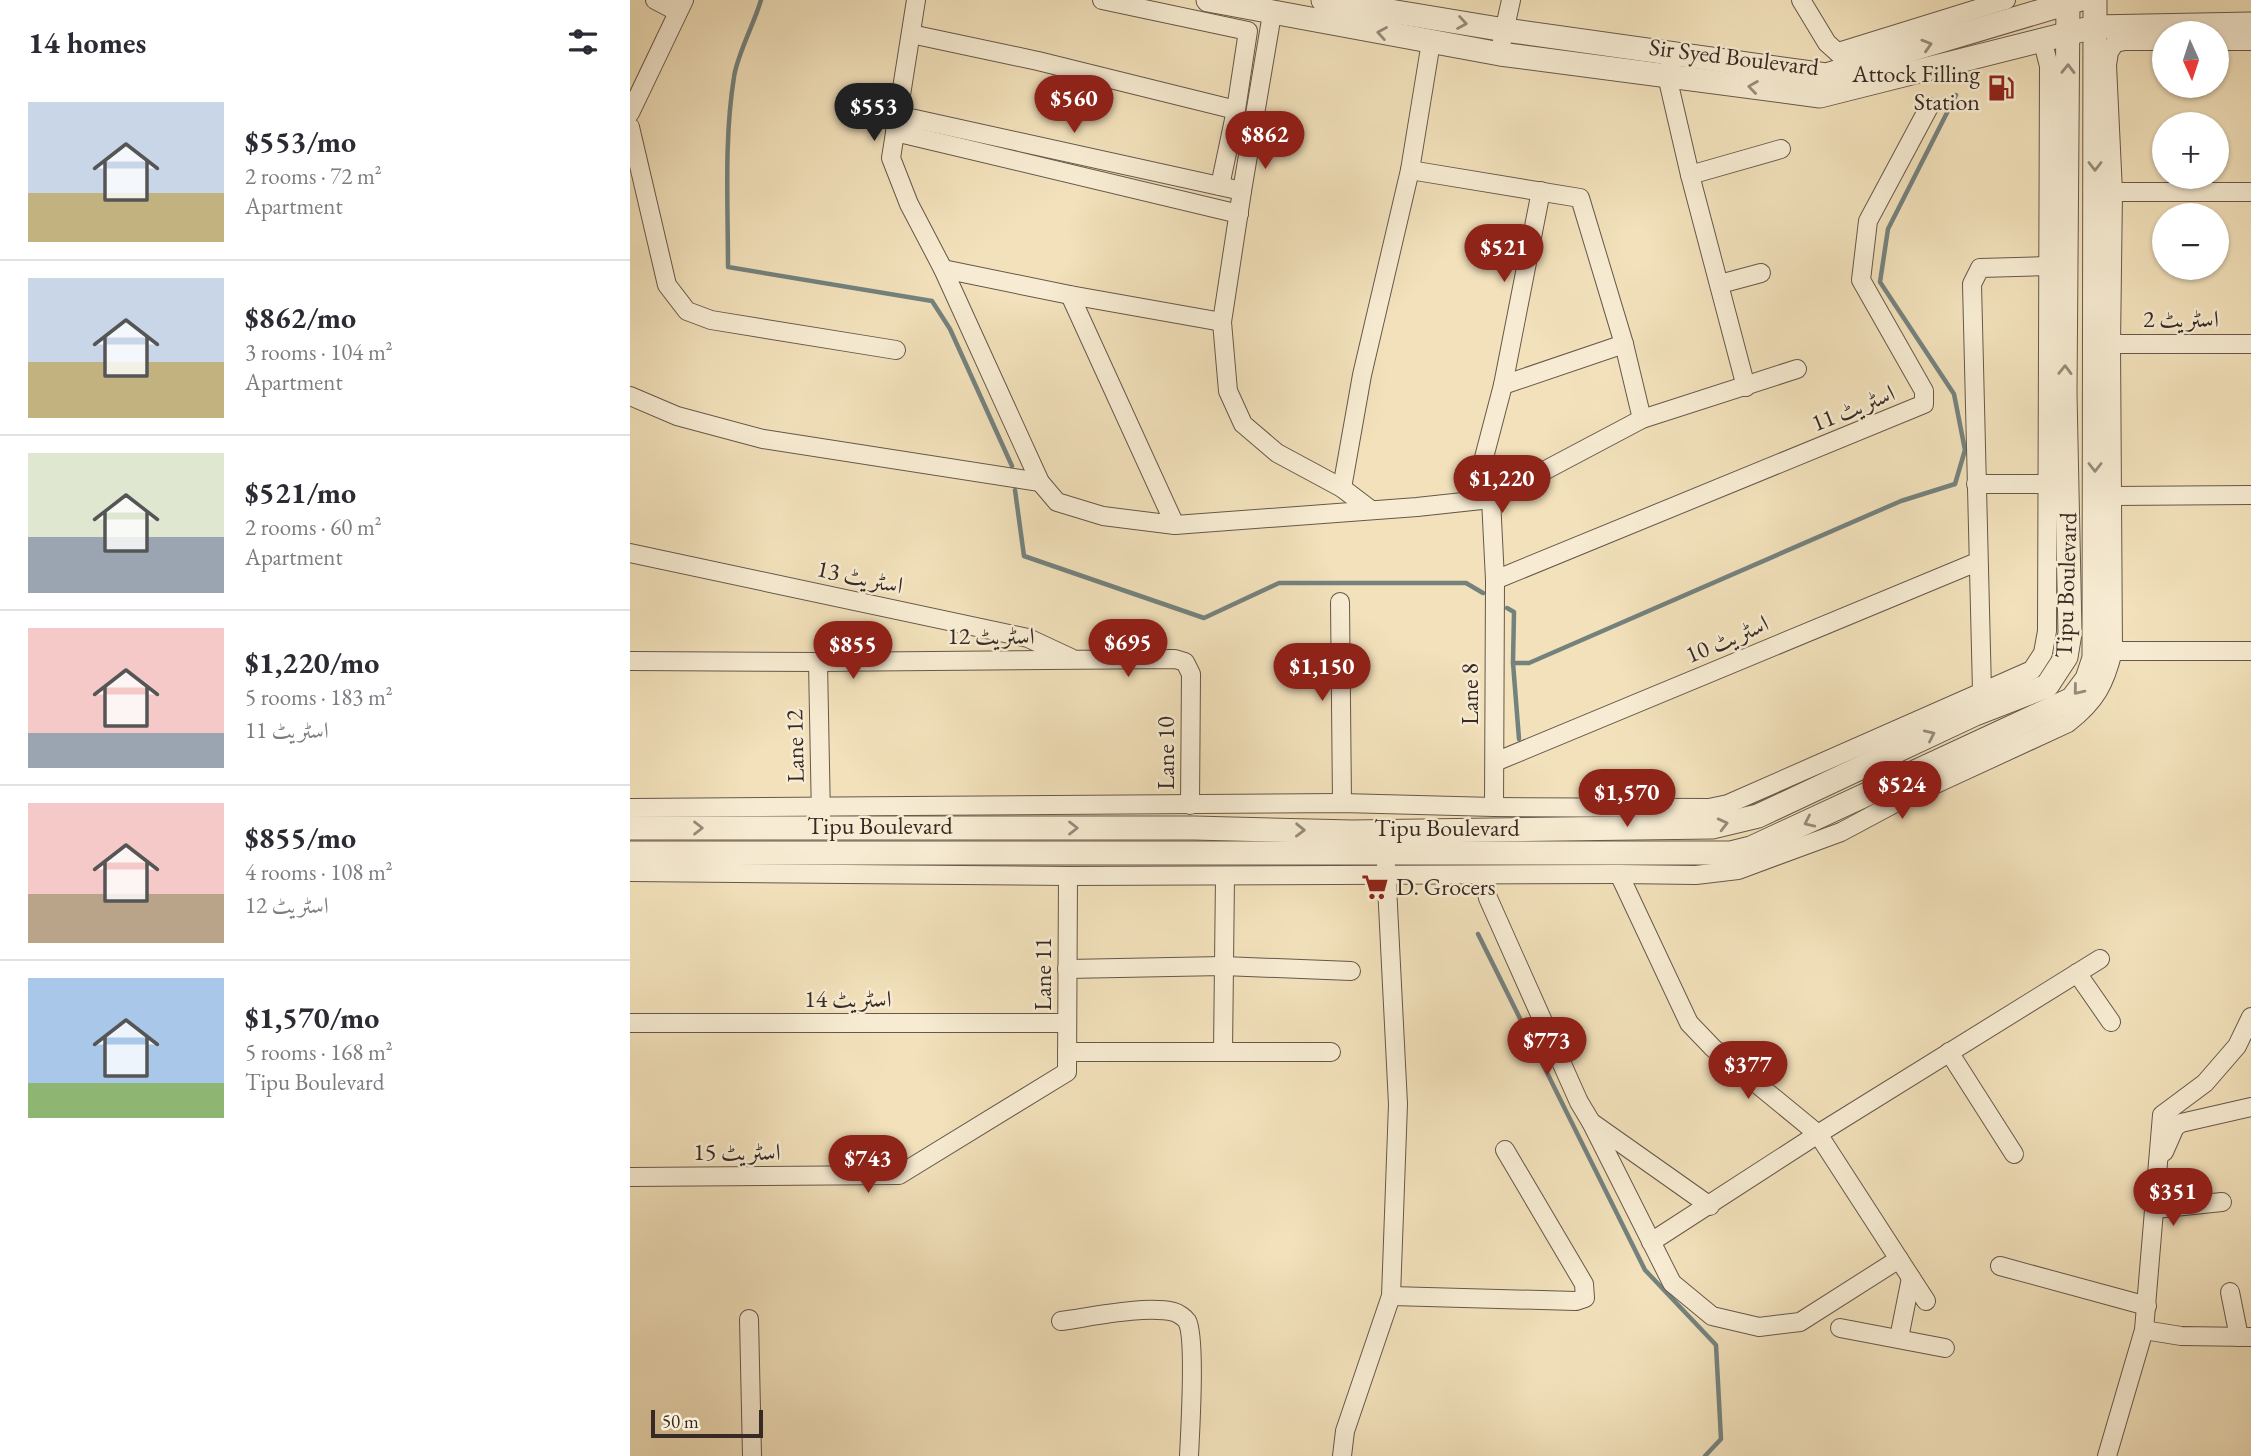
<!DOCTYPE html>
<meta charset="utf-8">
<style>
:root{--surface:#fff;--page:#f2f2f3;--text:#2b2b33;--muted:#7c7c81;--line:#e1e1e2;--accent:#8f2418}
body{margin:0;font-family:"EB Garamond",Amiri,serif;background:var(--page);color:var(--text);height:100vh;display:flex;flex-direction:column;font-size:26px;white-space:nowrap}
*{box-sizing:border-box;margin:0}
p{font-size:23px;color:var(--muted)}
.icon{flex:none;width:38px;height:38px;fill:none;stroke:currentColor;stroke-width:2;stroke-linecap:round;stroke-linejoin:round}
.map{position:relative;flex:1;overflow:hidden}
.panel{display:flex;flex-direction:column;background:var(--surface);width:630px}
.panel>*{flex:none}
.needle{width:46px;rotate:177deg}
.buttons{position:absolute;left:1522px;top:21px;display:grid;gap:14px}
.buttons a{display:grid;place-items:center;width:77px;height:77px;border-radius:50%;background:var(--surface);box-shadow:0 2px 5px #0004;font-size:35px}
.scale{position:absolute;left:21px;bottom:18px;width:112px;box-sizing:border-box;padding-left:7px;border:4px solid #372a25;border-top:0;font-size:19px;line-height:24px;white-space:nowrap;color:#372a25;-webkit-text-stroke:5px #f7ecd3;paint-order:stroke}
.price{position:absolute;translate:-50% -60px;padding:0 16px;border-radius:24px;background:var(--accent);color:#fff;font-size:23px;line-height:46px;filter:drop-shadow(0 2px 4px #0008)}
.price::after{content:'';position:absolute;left:50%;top:42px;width:21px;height:16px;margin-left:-10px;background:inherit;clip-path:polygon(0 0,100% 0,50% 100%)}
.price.active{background:#222;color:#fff}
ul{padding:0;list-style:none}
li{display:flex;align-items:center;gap:21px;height:175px;padding:0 28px}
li+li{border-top:2px solid var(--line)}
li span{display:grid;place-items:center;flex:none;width:196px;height:140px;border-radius:0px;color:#555}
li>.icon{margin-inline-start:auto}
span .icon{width:84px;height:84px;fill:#fffc;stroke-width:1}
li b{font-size:30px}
h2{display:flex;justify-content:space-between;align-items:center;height:84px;padding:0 28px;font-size:30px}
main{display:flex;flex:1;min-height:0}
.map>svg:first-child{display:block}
</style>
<main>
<section class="panel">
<h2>14 homes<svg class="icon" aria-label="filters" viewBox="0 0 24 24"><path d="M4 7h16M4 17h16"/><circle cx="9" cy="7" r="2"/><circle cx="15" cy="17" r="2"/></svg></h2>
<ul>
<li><span style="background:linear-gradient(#c9d6e8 65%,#c2b280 0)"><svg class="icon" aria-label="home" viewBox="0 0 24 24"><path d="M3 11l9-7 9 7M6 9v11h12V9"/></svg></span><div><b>$553/mo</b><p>2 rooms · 72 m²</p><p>Apartment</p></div></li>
<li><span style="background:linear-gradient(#c9d6e8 60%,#c2b280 0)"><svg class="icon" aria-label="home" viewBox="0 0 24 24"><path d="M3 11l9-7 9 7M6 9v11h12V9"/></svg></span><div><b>$862/mo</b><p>3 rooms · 104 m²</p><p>Apartment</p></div></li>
<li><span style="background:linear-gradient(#dfe7d0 60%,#9aa5b1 0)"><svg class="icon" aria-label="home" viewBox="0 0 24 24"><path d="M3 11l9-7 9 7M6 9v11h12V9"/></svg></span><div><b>$521/mo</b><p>2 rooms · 60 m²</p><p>Apartment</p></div></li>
<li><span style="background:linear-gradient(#f6c9c9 75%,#9aa5b1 0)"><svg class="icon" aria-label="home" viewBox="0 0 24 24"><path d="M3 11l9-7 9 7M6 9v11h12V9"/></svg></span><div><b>$1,220/mo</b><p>5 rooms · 183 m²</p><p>اسٹریٹ 11</p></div></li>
<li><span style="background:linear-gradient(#f6c9c9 65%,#b9a48a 0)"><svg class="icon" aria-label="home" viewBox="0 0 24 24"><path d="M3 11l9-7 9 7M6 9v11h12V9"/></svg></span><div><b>$855/mo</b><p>4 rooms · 108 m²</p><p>اسٹریٹ 12</p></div></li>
<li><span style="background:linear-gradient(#a9c7e8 75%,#8fb573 0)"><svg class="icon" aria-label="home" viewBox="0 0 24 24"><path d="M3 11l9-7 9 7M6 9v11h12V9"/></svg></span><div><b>$1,570/mo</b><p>5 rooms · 168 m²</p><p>Tipu Boulevard</p></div></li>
</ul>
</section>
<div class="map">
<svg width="1621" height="1456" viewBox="0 0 1621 1456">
<rect width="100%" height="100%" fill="#f2e1bb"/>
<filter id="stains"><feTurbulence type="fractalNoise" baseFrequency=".00286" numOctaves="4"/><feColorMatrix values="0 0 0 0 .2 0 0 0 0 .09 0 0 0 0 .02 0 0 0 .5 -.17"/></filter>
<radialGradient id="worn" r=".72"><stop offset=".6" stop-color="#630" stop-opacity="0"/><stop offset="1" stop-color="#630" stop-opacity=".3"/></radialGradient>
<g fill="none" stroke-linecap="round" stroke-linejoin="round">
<!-- stream -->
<g stroke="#74827e" stroke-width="4.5">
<path d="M131,0C124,24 107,55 104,77C94,139 98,204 98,267L302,301L320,329L382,466"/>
<polyline points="385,490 394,556 574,618 649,583 836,583 853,593"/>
<polyline points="877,608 884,612 883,663 889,739"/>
<polyline points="883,663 899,663 1271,501 1325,484 1335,450 1324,394 1250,282 1258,229 1326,95"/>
<polyline points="1111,809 1157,790"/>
<polyline points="848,934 1015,1270 1086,1345 1091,1439 1075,1456"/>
</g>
<!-- minor casing -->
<g stroke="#66584a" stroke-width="20">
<g id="minor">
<polyline points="25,0 48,12"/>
<polyline points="286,0 261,158 279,204 313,269 410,482 427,502 473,516 545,525 787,507 861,499 1012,419 1167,369"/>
<polyline points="472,0 618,31 606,110 590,186"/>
<polyline points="1171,0 1197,43 1216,60"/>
<polyline points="642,14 612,191 592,322 598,391 613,424 647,453 712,488 741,510"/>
<polyline points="281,34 408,61 606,110"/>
<polyline points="872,41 881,0"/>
<polyline points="1587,41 1621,41"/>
<polyline points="1208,52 1376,0"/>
<polyline points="1039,67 1037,76 1060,175 1116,387"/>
<polyline points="0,113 54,0"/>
<polyline points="267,115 612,191"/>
<polyline points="0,127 37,285 57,311 81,320 266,350"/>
<polyline points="265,132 609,214"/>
<polyline points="780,170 950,198 994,344 1012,419"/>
<polyline points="1060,175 1151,149"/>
<polyline points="1483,192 1621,192"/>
<polyline points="313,269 440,295 592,322"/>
<polyline points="1090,284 1131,273"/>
<polyline points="440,295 545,525"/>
<polyline points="1481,344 1621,344"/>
<polyline points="873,385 994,344"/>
<polyline points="0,396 47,416 133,439 410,482"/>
<polyline points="1346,484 1418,484"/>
<polyline points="712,488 732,375 780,170 801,42"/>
<polyline points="1483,496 1621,495"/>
<polyline points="0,553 398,638 441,658"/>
<polyline points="865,580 1294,404 1294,391 1231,280 1238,221 1299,107"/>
<polyline points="710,602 712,803"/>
<polyline points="1483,651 1621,651"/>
<polyline points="0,661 188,662 545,659 555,662 561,674 560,805"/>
<polyline points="188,662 191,818"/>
<polyline points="1352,691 1342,284 1350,268 1417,266"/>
<polyline points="865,762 1347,562"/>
<polyline points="864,807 865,580 861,499 846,488 873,385 911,191"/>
<polyline points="0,808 712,803 864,807 1079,808 1098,804 1402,670 1413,653 1417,631 1419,66 1412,39"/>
<path d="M0,872L438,876L989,874L1066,875L1108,870L1211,832L1269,801L1438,723C1466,701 1475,684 1483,651L1481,344L1483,192L1477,65L1479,52L1485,43L1495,41H1535"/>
<polyline points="989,874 1059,1023 1083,1048 1188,1134 1296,1301"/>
<polyline points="852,875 858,898 949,1102 961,1122 1080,1206"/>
<polyline points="595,876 593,1052 701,1052"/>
<polyline points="437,969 593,966 721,971"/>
<polyline points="1447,973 1481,1022"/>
<polyline points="0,1023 437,1023"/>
<polyline points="437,1052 593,1052"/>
<polyline points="1319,1052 1384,1154"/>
<polyline points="961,1122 1042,1283 1082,1316 1129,1327 1170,1322 1269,1259"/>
<polyline points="1534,1152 1545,1127 1551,1123 1621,1107"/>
<polyline points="0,1177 269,1175 437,1072 438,876"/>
<polyline points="1525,1209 1592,1202"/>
<polyline points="1021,1242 1188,1134 1470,959"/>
<polyline points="1370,1266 1517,1306"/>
<polyline points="1600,1292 1609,1337"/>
<polyline points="761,1296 946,1301 955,1298 954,1284 875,1150"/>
<polyline points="119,1319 122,1456"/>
<path d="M431,1321C461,1317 515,1305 544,1312C548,1313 555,1318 557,1321C566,1337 560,1434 559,1456"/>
<polyline points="1210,1328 1315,1348"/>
<polyline points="1514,1330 1551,1336 1621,1337"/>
<polyline points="1269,1338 1281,1278"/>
<polyline points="712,1456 715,1431 761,1296 768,1104 756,866"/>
<polyline points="1477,1456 1514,1330 1532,1115 1575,1083 1607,1046 1621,1017"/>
</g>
</g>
<!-- tertiary casing -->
<g stroke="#66584a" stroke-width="25">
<g id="tertiary">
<polyline points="578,0 870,54 1190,96 1464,27 1621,24"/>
<polyline points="693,0 875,30 1196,75 1448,0"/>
<polyline points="0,828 564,828 722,832 1082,827 1128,816 1345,714 1417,686 1436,657 1440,633 1435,394 1438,0"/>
<polyline points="0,853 1101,853 1121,848 1442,699 1457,679 1464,658 1465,0"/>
</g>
</g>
<!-- minor -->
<use href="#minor" stroke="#f7ecd3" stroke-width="18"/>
<!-- tertiary -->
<use href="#tertiary" stroke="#f7ecd3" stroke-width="23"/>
</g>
<!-- one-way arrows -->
<defs><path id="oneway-chevron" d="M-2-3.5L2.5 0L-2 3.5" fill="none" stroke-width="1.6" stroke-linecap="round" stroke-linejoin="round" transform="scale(1.75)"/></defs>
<g stroke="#978b7c">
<use href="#oneway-chevron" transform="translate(832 23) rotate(9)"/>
<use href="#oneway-chevron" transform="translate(752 33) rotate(-170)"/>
<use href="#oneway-chevron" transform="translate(1297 45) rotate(-17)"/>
<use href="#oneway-chevron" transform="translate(1438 69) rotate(-89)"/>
<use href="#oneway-chevron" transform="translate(1123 87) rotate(-172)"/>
<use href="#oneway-chevron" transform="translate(1465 166) rotate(90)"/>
<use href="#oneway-chevron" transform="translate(1435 370) rotate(-89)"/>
<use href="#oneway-chevron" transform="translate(1465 467) rotate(90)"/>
<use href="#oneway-chevron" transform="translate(1448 690) rotate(129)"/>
<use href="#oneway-chevron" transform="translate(1300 735) rotate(-25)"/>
<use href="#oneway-chevron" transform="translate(1179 822) rotate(155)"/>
<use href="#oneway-chevron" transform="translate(1093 824) rotate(-14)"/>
<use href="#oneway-chevron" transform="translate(68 828)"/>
<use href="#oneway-chevron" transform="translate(443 828)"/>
<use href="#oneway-chevron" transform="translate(670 830) rotate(1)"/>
</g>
<!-- icons -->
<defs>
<g id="fuel-bare" transform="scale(2.1)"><path d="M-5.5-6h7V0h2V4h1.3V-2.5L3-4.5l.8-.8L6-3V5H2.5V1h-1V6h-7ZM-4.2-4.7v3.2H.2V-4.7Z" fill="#8f2418" stroke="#f7ecd3" stroke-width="2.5" paint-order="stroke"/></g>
<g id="supermarket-bare" transform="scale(2.1)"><path d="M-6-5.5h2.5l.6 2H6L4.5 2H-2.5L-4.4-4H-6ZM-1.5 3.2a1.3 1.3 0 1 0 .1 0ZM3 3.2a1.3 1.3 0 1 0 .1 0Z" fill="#8f2418" stroke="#f7ecd3" stroke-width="2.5" paint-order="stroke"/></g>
</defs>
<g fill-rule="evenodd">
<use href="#fuel-bare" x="1371" y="88"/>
<use href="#supermarket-bare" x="745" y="887"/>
</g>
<g text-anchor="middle" stroke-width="5" stroke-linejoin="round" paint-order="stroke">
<!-- street labels -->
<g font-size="24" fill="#372a25" stroke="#f7ecd3">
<text transform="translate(1104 57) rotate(7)" y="8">Sir Syed Boulevard</text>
<text x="1551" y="327">اسٹریٹ 2</text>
<text transform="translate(1223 408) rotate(-22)" y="8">اسٹریٹ 11</text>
<text transform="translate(230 577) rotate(12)" y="8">اسٹریٹ 13</text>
<text transform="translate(1436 585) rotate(-88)" y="8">Tipu Boulevard</text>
<text x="361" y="644">اسٹریٹ 12</text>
<text transform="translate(1097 639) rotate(-23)" y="8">اسٹریٹ 10</text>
<text transform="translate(840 694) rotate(-90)" y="8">Lane 8</text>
<text transform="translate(165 746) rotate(-91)" y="8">Lane 12</text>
<text transform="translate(536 753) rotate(-90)" y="8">Lane 10</text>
<text x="250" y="834">Tipu Boulevard</text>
<text x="817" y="836">Tipu Boulevard</text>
<text transform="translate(413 974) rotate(-90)" y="8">Lane 11</text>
<text x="218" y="1007">اسٹریٹ 14</text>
<text x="107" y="1160">اسٹریٹ 15</text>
</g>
<!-- poi labels -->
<g font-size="24" fill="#372a25" stroke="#f7ecd3" text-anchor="end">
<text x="1350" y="82">Attock Filling<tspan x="1350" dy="28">Station</tspan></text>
<text x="766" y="895" text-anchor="start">D. Grocers</text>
</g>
</g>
<rect width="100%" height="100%" filter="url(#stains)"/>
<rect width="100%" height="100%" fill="url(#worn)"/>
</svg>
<div class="buttons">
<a><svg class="needle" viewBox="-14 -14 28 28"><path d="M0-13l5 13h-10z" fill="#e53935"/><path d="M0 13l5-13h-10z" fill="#7c7c81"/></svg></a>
<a>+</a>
<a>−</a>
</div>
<div class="scale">50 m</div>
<b class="price" style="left:444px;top:135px">$560</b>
<b class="price active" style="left:244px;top:143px">$553</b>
<b class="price" style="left:635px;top:171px">$862</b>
<b class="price" style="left:874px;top:284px">$521</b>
<b class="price" style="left:872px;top:515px">$1,220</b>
<b class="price" style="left:498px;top:679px">$695</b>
<b class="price" style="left:223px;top:681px">$855</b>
<b class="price" style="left:692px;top:703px">$1,150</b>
<b class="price" style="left:1272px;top:821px">$524</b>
<b class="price" style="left:997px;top:829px">$1,570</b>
<b class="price" style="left:917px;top:1077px">$773</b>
<b class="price" style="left:1118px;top:1101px">$377</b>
<b class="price" style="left:238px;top:1195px">$743</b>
<b class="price" style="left:1543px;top:1228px">$351</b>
</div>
</main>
